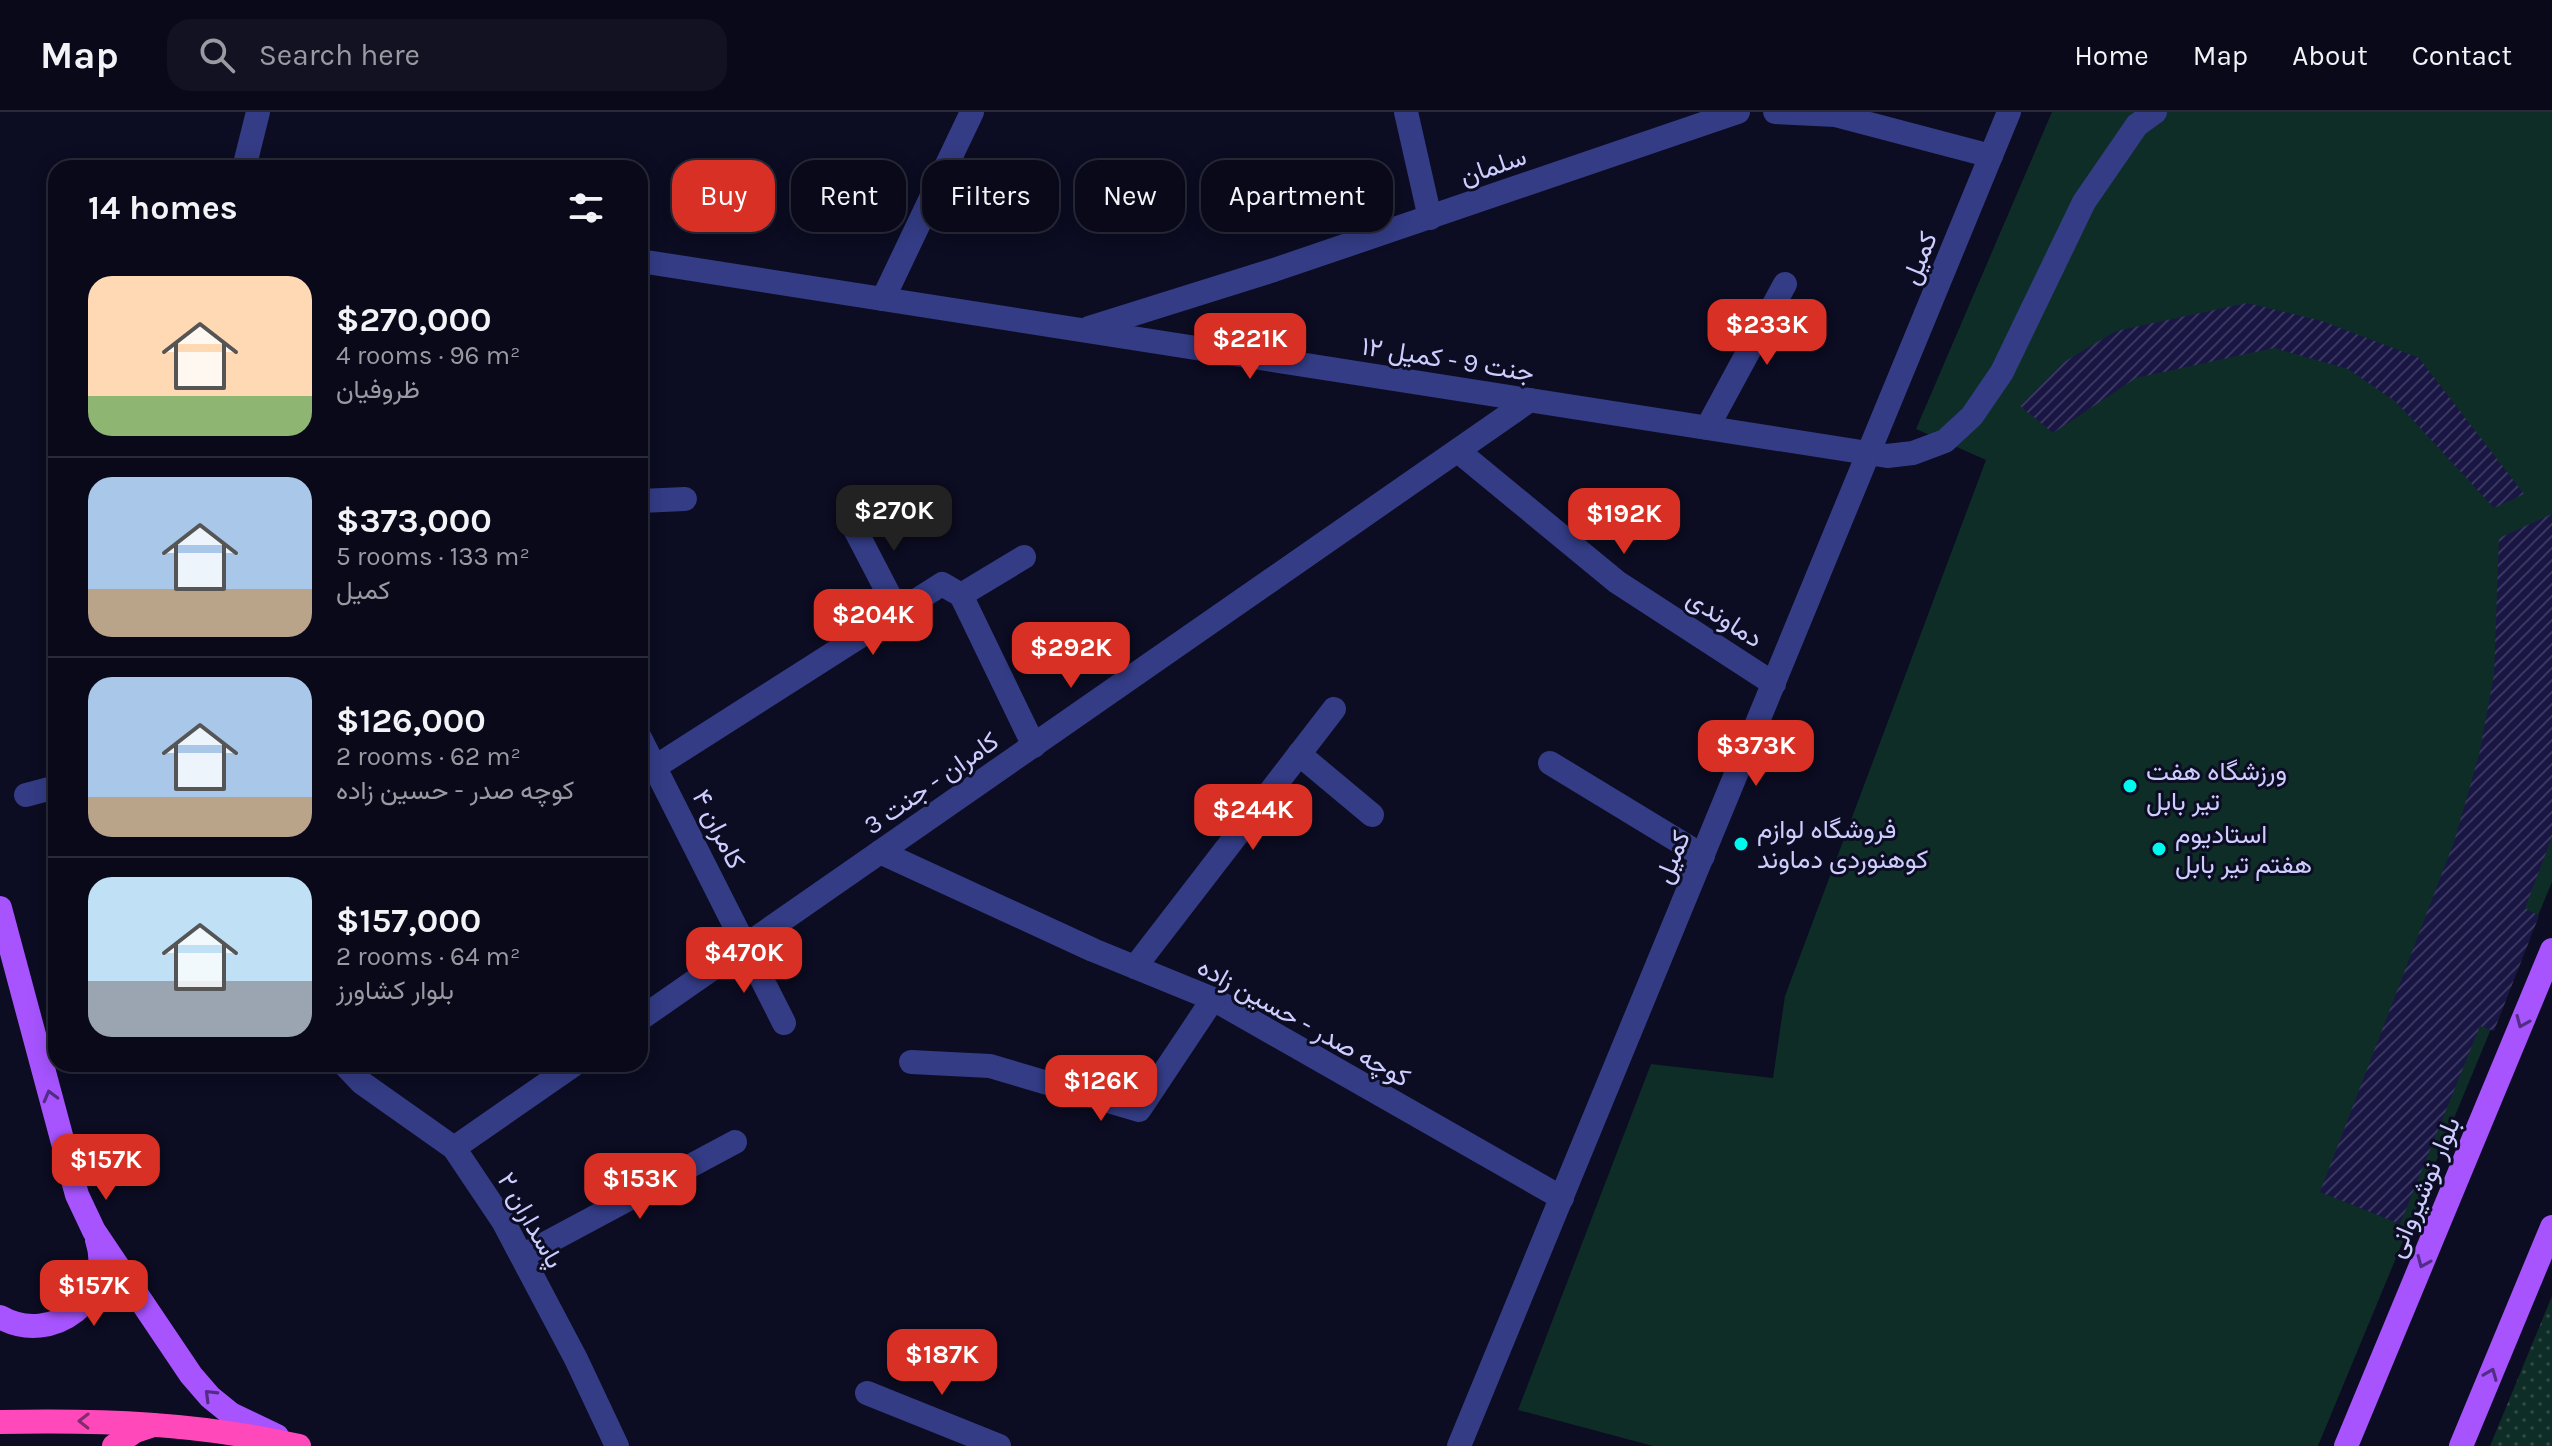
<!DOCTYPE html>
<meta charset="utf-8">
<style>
:root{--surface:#09091a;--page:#121223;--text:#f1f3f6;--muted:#999aa2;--line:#292a39;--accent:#d93025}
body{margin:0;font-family:Karla,Vazirmatn,sans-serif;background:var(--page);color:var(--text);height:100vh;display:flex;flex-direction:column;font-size:30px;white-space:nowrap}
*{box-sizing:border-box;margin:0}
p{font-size:26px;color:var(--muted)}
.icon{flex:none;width:44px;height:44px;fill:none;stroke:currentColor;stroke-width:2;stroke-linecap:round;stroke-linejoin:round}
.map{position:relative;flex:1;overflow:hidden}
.drawer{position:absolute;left:48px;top:48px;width:600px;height:912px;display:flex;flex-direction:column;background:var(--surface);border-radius:24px;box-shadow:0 4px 20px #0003,0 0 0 2px var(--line)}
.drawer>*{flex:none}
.top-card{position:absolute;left:672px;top:48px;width:760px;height:72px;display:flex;gap:16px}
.price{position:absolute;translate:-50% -68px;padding:0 18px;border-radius:16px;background:var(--accent);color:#fff;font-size:26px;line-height:52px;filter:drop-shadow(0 2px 4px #0008)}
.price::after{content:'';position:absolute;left:50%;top:48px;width:24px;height:18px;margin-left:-12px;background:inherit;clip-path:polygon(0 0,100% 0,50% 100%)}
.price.on{background:#222;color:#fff}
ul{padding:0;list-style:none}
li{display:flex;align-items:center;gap:24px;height:200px;padding:0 40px}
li+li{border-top:2px solid var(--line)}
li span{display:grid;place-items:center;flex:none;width:224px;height:160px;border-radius:24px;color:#555}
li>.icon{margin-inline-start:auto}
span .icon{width:96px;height:96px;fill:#fffc;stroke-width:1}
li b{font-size:34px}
h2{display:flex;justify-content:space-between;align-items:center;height:96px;padding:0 40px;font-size:34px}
.pill{padding:0 28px;border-radius:24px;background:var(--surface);box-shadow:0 4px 20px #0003,0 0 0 2px var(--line);font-size:28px;line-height:72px}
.pill.on{background:var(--accent);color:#fff}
header{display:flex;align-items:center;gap:48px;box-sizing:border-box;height:112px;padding:0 40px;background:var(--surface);border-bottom:2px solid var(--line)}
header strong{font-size:38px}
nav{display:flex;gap:44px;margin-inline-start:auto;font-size:28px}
.search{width:560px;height:72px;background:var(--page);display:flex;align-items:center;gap:20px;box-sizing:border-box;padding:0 28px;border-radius:24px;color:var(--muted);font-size:30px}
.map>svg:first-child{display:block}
</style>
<header>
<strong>Map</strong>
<div class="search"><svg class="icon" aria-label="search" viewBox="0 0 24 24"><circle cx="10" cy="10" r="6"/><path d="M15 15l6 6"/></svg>Search here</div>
<nav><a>Home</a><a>Map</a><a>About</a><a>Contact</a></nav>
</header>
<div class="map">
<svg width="2552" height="1334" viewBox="0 0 2552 1334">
<defs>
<pattern id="green-dots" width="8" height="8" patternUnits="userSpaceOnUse" patternTransform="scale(2)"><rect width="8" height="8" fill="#0e2d27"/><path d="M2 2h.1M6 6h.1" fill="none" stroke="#304a47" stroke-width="1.8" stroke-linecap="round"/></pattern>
<pattern id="building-hatch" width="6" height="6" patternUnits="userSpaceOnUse" patternTransform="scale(2)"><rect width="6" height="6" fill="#191644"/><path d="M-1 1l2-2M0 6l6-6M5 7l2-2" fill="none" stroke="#393760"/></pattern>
</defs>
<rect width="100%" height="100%" fill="#0c0c22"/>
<!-- green -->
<polygon fill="url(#green-dots)" points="2552,1184 2552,1334 2490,1334"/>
<!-- pitch -->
<polygon fill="#0e2d27" points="2052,0 2552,0 2552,770 2318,1334 1653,1334 1518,1298 1651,952 1773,966 1785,884 1986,348 1916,317"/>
<!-- building -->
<g fill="url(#building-hatch)">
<polygon points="2247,191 2322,209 2419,246 2524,382 2494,396 2396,290 2348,257 2274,236 2136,266 2053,321 2020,294 2064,250 2116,219"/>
<polygon points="2552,402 2552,725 2525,796 2539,804 2494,919 2480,914 2400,1112 2320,1080 2454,730 2479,643 2494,563 2499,426"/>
</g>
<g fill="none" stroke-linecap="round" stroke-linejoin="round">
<!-- minor -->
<g stroke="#333c85" stroke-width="24">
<polyline points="1406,0 1430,106"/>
<polyline points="1775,0 1835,3 1991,44"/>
<polyline points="244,56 258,0"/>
<polyline points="640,149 1887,344 1913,341 1945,329 1972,304 2002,260 2084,90 2137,13 2155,0"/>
<polyline points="883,187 972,0"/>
<polyline points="1089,216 1274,158 1738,0"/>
<polyline points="1707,316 1785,172"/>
<polyline points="1458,339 1617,470 1774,572"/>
<polyline points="640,389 685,387"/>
<polyline points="848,404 898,500"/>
<polyline points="961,483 1024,445"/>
<polyline points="640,626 784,911"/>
<polyline points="1299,642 1372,703"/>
<polyline points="1550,651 1703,744"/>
<polyline points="655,655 942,472 961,483 1034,634"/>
<polyline points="26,683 56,675"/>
<polyline points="880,740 1093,838 1213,887 1562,1086"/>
<polyline points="1135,855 1334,597"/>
<polyline points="640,907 1530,288"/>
<polyline points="911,950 990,954 1139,998 1213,887"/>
<polyline points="344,952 362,971 454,1036 503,1109 576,1247 617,1334"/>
<polyline points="454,1036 575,952"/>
<polyline points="522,1144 735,1030"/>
<polyline points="867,1281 999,1334"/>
<polyline points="1459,1334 2009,0"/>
</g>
<!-- major -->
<g stroke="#a754ff" stroke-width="24">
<polyline points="0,796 77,1083 94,1119 191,1263 210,1285 231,1302 277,1324"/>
<path d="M0,1205C52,1235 116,1185 97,1128"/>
<polyline points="2346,1334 2552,838"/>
<polyline points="2461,1334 2552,1115"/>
</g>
<!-- highway -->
<g stroke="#ff48b9" stroke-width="24">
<path d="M0,1310C106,1308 196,1311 299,1334"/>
<polyline points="114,1334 135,1319 153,1313"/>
</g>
</g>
<!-- one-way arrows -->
<defs><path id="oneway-chevron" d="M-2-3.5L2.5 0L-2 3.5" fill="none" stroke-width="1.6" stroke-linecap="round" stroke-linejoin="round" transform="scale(2)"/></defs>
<g stroke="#522c85">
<use href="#oneway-chevron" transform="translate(2522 910) rotate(113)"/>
<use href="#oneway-chevron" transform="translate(50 984) rotate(-105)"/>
<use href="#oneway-chevron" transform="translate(2423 1150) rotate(113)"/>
<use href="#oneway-chevron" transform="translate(2491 1262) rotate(-68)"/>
<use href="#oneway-chevron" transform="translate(210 1283) rotate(-135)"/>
</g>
<use stroke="#862a6e" href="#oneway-chevron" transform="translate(84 1309) rotate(-179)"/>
<!-- markers -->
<g fill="#00f8ee" stroke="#0c0c22" stroke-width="3">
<circle cx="2130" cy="674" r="8"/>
<circle cx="1741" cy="732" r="8"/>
<circle cx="2159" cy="737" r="8"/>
</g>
<g text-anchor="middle" stroke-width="6" stroke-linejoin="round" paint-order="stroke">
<!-- street labels -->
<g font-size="26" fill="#cdceff" stroke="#0c0c22">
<text transform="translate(1493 54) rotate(-19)" y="9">سلمان</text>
<text transform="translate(1919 146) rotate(-68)" y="9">کمیل</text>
<text transform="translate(1448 247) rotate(9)" y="9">جنت 9 - کمیل ۱۲</text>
<text transform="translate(1725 506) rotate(33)" y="9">دماوندی</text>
<text transform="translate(931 671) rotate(-35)" y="9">کامران - جنت 3</text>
<text transform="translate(719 717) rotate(63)" y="9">کامران ۴</text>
<text transform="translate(1672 745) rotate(-68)" y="9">کمیل</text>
<text transform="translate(1304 910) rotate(29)" y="9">کوچه صدر - حسین زاده</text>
<text transform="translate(2423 1075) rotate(-67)" y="9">بلوار نوشیروانی</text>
<text transform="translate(531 1108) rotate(60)" y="9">پاسداران ۲</text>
</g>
<!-- poi labels -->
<g font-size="26" fill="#cdceff" stroke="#0c0c22" text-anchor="start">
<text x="2146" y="668">ورزشگاه هفت<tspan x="2146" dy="30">تیر بابل</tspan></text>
<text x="1757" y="726">فروشگاه لوازم<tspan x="1757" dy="30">کوهنوردی دماوند</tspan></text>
<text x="2175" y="731">استادیوم<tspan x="2175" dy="30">هفتم تیر بابل</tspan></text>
</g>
</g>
</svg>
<b class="price" style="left:1767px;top:255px">$233K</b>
<b class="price" style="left:1250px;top:269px">$221K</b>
<b class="price on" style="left:894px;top:441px">$270K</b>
<b class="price" style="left:1624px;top:444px">$192K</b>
<b class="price" style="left:873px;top:545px">$204K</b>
<b class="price" style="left:1071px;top:578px">$292K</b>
<b class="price" style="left:1756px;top:676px">$373K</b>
<b class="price" style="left:1253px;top:740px">$244K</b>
<b class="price" style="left:744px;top:883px">$470K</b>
<b class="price" style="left:1101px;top:1011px">$126K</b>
<b class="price" style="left:106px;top:1090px">$157K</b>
<b class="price" style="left:640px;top:1109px">$153K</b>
<b class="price" style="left:94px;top:1216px">$157K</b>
<b class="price" style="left:942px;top:1285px">$187K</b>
<div class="top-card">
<a class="pill on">Buy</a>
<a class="pill">Rent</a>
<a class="pill">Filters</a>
<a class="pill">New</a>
<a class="pill">Apartment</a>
</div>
<section class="drawer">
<h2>14 homes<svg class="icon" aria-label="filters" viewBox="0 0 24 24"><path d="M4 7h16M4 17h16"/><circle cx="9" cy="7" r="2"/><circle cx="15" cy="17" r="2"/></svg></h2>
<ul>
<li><span style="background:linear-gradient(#ffd9b3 75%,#8fb573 0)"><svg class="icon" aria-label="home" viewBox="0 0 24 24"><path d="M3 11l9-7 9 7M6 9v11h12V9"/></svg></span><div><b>$270,000</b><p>4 rooms · 96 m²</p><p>ظروفیان</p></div></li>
<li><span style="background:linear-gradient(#a9c7e8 70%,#b9a48a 0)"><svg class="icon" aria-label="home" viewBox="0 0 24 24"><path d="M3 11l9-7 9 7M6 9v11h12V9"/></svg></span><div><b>$373,000</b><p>5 rooms · 133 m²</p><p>کمیل</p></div></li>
<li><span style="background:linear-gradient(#a9c7e8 75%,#b9a48a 0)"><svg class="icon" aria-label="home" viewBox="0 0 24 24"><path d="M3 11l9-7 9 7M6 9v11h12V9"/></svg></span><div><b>$126,000</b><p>2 rooms · 62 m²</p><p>کوچه صدر - حسین زاده</p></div></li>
<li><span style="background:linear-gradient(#bfe0f5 65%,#9aa5b1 0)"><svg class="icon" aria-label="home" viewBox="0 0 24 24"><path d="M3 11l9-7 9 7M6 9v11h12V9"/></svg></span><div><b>$157,000</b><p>2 rooms · 64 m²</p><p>بلوار کشاورز</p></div></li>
</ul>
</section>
</div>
